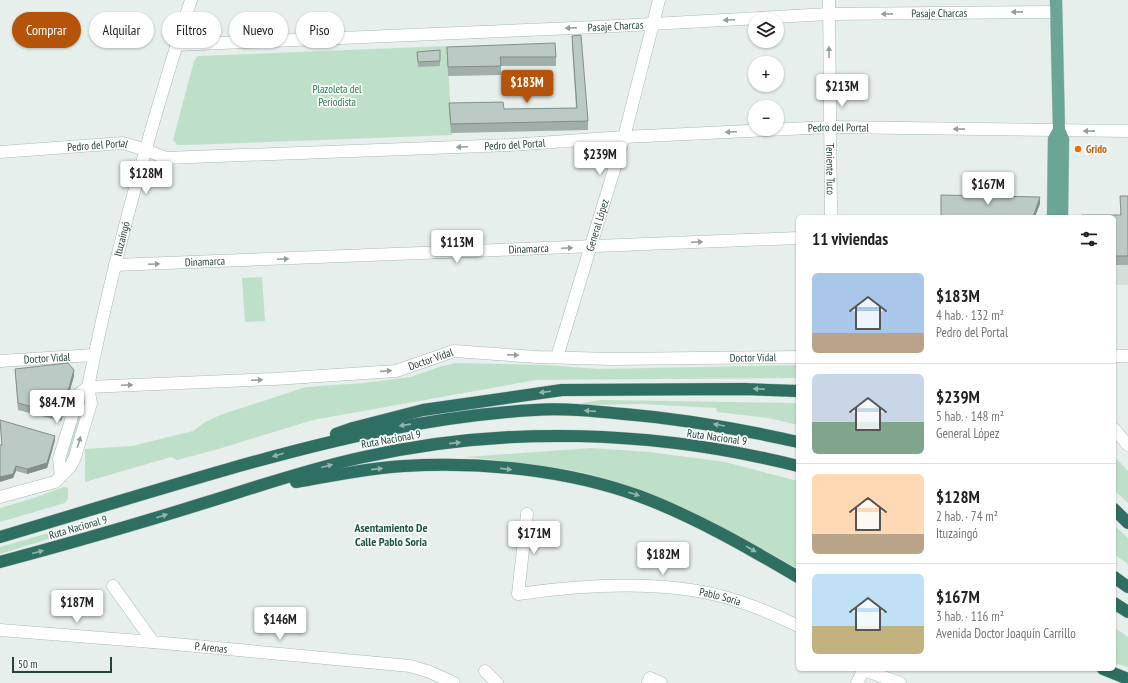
<!DOCTYPE html>
<html lang="es">
<meta charset="utf-8">
<style>
:root{--surface:#fff;--page:#f2f2f2;--text:#222;--muted:#767676;--line:#e0e0e0;--accent:#b45309}
body{margin:0;font-family:"PT Sans Narrow",sans-serif;background:var(--page);color:var(--text);height:100vh;display:flex;flex-direction:column;font-size:15px;white-space:nowrap}
*{box-sizing:border-box;margin:0}
p{font-size:13px;color:var(--muted)}
.icon{flex:none;width:22px;height:22px;fill:none;stroke:currentColor;stroke-width:2;stroke-linecap:round;stroke-linejoin:round}
.map{position:relative;flex:1;overflow:hidden}
.sheet{position:absolute;left:796px;top:215px;width:320px;height:456px;display:flex;flex-direction:column;background:var(--surface);border-radius:6px;box-shadow:0 1px 3px #0004}
.sheet>*{flex:none}
.top-card{position:absolute;left:12px;top:12px;width:380px;height:36px;display:flex;gap:8px}
.tools{position:absolute;left:748px;top:12px;display:grid;gap:8px}
.tools a{display:grid;place-items:center;width:36px;height:36px;border-radius:50%;background:var(--surface);box-shadow:0 1px 3px #0004;font-size:20px}
.scale{position:absolute;left:12px;bottom:10px;width:100px;box-sizing:border-box;padding-left:4px;border:2px solid #24423a;border-top:0;font-size:11px;line-height:14px;white-space:nowrap;color:#24423a;-webkit-text-stroke:3px #f7fbf9;paint-order:stroke}
.price{position:absolute;translate:-50% -34px;padding:0 9px;border-radius:4px;background:#fff;color:#222;font-size:13px;line-height:26px;filter:drop-shadow(0 1px 2px #0008)}
.price::after{content:'';position:absolute;left:50%;top:24px;width:12px;height:9px;margin-left:-6px;background:inherit;clip-path:polygon(0 0,100% 0,50% 100%)}
.price.active{background:var(--accent);color:#fff}
ul{padding:0;list-style:none}
li{display:flex;align-items:center;gap:12px;height:100px;padding:0 16px}
li+li{border-top:1px solid var(--line)}
li span{display:grid;place-items:center;flex:none;width:112px;height:80px;border-radius:6px;color:#555}
li>.icon{margin-inline-start:auto}
span .icon{width:48px;height:48px;fill:#fffc;stroke-width:1}
li b{font-size:17px}
h2{display:flex;justify-content:space-between;align-items:center;height:48px;padding:0 16px;font-size:17px}
.tag{padding:0 14px;border-radius:18px;background:var(--surface);box-shadow:0 1px 3px #0004;font-size:14px;line-height:36px}
.tag.active{background:var(--accent);color:#fff}
.map>svg:first-child{display:block}
</style>
<div class="map">
<svg width="1128" height="683" viewBox="0 0 1128 683">
<rect width="100%" height="100%" fill="#e6efeb"/>
<!-- built -->
<rect fill="#d4dfda" x="1114" y="265" width="14" height="20"/>
<!-- green -->
<g fill="#bfe0c8">
<polygon points="447,46 452,135 187,145 177,145 173,140 194,61 198,56"/>
<polygon points="262,277 265,321 245,322 242,278"/>
<polygon points="456,363 546,365 599,369 798,365 798,378 536,380 313,420 215,450 177,460 171,457 85,482 85,449 132,446 193,431 205,422 220,415 306,387 364,383 410,377 442,366"/>
<polygon points="83,397 85,398 67,461 66,461"/>
<polygon points="601,400 798,403 798,425 768,418 717,412 716,408 641,404 587,405 581,403"/>
<path d="M591,448L650,452L725,462L798,481V569C728,529 655,488 575,471C539,464 503,461 466,457Z"/>
<polygon points="1114,456 1128,471 1128,503 1114,490"/>
<polygon points="63,487 68,488 68,498 65,503 0,522 0,508 37,497"/>
<polygon points="1114,525 1128,538 1128,564 1114,554"/>
<polygon points="66,528 68,533 0,554 0,547"/>
<polygon points="1114,627 1128,637 1128,667 1114,663"/>
</g>
<g fill="none" stroke-linecap="round" stroke-linejoin="round">
<!-- minor casing -->
<g stroke="#a8b8b2" stroke-width="13">
<g id="minor">
<path id="s1" d="M829,0L831,217"/>
<path id="s2" d="M176,45L598,27L829,14L1056,12"/>
<path id="s3" d="M0,152L123,143L146,150L166,158L510,145L624,137L830,127L1128,131"/>
<path id="s4" d="M115,265L798,238"/>
<polyline points="1114,356 1128,356"/>
<path id="s5" d="M557,357L624,137L659,0"/>
<path id="s6" d="M0,361L94,355"/>
<path id="s7" d="M88,387L274,379L396,371L454,351L537,357L613,359L798,357"/>
<polyline points="1114,429 1128,445"/>
<polyline points="61,476 59,459 79,394 88,387"/>
<path id="s8" d="M0,497L55,482L70,467L75,457L91,403L88,387C114,256 150,127 191,0"/>
<path id="s9" d="M527,514L518,594C581,585 659,580 721,596C747,603 774,614 798,626"/>
<path id="s10" d="M113,586L153,642L410,666L430,672L454,683"/>
<polyline points="0,630 153,642"/>
<polyline points="861,669 900,683"/>
<polyline points="485,671 497,683"/>
<polyline points="648,683 650,678 661,683"/>
<polyline points="857,683 864,669"/>
</g>
</g>
<!-- major casing -->
<g stroke="#c2cac8" stroke-width="13">
<g id="major">
<polyline points="1056,0 1059,130 1063,139 1062,217"/>
<polyline points="1053,217 1054,139 1059,130"/>
</g>
</g>
<!-- highway casing -->
<g stroke="#c2cac8" stroke-width="13">
<g id="highway">
<polyline points="336,434 353,428 423,410 562,390 744,389 798,391"/>
<path d="M296,482C332,476 367,468 404,466C479,461 568,470 639,496C695,517 747,547 798,577"/>
<polyline points="1114,509 1128,523"/>
<path d="M0,537C77,514 155,490 232,468C331,440 431,416 534,410C564,408 594,411 624,414C683,419 740,429 798,442"/>
<path d="M0,562C67,544 134,525 201,504C253,488 305,470 359,458C503,425 655,430 798,466"/>
<polyline points="1114,577 1128,587"/>
<polyline points="1114,603 1128,612"/>
<polyline points="1103,669 1128,679"/>
</g>
</g>
<!-- minor -->
<use href="#minor" stroke="#fff" stroke-width="12"/>
<!-- major -->
<use href="#major" stroke="#6aa596" stroke-width="12"/>
<!-- highway -->
<use href="#highway" stroke="#2f6f62" stroke-width="12"/>
</g>
<!-- wall -->
<g fill="#a1aea9">
<polygon points="572,36 588,121 588,130 451,133 449,112 449,103 504,109 576,108 572,45"/>
<polygon points="447,47 556,57 556,66 501,66 501,75 448,76"/>
<polygon points="440,50 440,66 418,67 417,52"/>
<polygon points="1128,196 1128,265 1114,265 1114,217 1120,215"/>
<polygon points="15,369 74,376 61,421 18,410"/>
<polygon points="0,420 55,440 47,468 27,474 16,471 13,478 2,445"/>
</g>
<!-- shaded-wall -->
<g fill="#838d89">
<polygon points="1040,197 1040,204 1035,217 1033,217"/>
<polygon points="74,370 74,376 61,421 61,415"/>
<polygon points="55,436 55,440 47,468 27,474 27,469"/>
<polygon points="16,466 16,471 13,478 0,482 0,477"/>
</g>
<!-- building -->
<g fill="#bbcac4" stroke="#838d89">
<polygon points="581,35 588,121 451,124 449,103 503,102 504,109 577,108 572,36"/>
<polygon points="555,43 556,57 500,57 501,66 448,67 447,47"/>
<polygon points="440,50 440,61 418,62 417,52"/>
<polygon points="941,195 1040,197 1033,217 941,217"/>
<polygon points="1120,196 1128,196 1128,256 1114,256 1114,217 1082,217 1082,215 1121,215"/>
<polygon points="68,363 74,370 61,415 18,403 15,369"/>
<polygon points="0,420 55,436 47,463 27,469 16,466 13,474 0,477 0,445 2,445"/>
</g>
<!-- one-way arrows -->
<defs><path id="oneway-solid" d="M-6-.8H1V-3.2L6.5 0L1 3.2V.8H-6Z"/></defs>
<g fill="#92a09c">
<use href="#oneway-solid" transform="translate(1017 12) rotate(179)"/>
<use href="#oneway-solid" transform="translate(887 14) rotate(179)"/>
<use href="#oneway-solid" transform="translate(729 20) rotate(177)"/>
<use href="#oneway-solid" transform="translate(571 28) rotate(178)"/>
<use href="#oneway-solid" transform="translate(829 52) rotate(-91)"/>
<use href="#oneway-solid" transform="translate(959 129) rotate(-179)"/>
<use href="#oneway-solid" transform="translate(1089 131) rotate(-179)"/>
<use href="#oneway-solid" transform="translate(731 132) rotate(177)"/>
<use href="#oneway-solid" transform="translate(462 147) rotate(178)"/>
<use href="#oneway-solid" transform="translate(697 242) rotate(-2)"/>
<use href="#oneway-solid" transform="translate(567 248) rotate(-2)"/>
<use href="#oneway-solid" transform="translate(283 259) rotate(-2)"/>
<use href="#oneway-solid" transform="translate(154 264) rotate(-2)"/>
<use href="#oneway-solid" transform="translate(513 355) rotate(3)"/>
<use href="#oneway-solid" transform="translate(386 371) rotate(-4)"/>
<use href="#oneway-solid" transform="translate(257 380) rotate(-3)"/>
<use href="#oneway-solid" transform="translate(127 385) rotate(-2)"/>
<use href="#oneway-solid" transform="translate(79 442) rotate(-73)"/>
</g>
<g fill="#93b5ae">
<use href="#oneway-solid" transform="translate(759 389) rotate(-178)"/>
<use href="#oneway-solid" transform="translate(545 392) rotate(173)"/>
<use href="#oneway-solid" transform="translate(590 411) rotate(-176)"/>
<use href="#oneway-solid" transform="translate(405 425) rotate(172)"/>
<use href="#oneway-solid" transform="translate(719 425) rotate(-170)"/>
<use href="#oneway-solid" transform="translate(455 443) rotate(-6)"/>
<use href="#oneway-solid" transform="translate(278 455) rotate(164)"/>
<use href="#oneway-solid" transform="translate(327 466) rotate(-15)"/>
<use href="#oneway-solid" transform="translate(377 469) rotate(-6)"/>
<use href="#oneway-solid" transform="translate(506 469) rotate(6)"/>
<use href="#oneway-solid" transform="translate(634 494) rotate(17)"/>
<use href="#oneway-solid" transform="translate(162 516) rotate(-17)"/>
<use href="#oneway-solid" transform="translate(751 549) rotate(30)"/>
<use href="#oneway-solid" transform="translate(38 552) rotate(-15)"/>
</g>
<!-- markers -->
<circle fill="#e8710a" stroke="#f7fbf9" stroke-width="1.5" cx="1078" cy="149" r="4"/>
<g text-anchor="middle" stroke-width="3.5" stroke-linejoin="round" paint-order="stroke">
<!-- street labels -->
<g font-size="11" fill="#24423a" stroke="#f7fbf9">
<text dy="4" stroke="none"><textPath href="#s2" startOffset="764">Pasaje Charcas</textPath></text>
<text dy="4" stroke="none"><textPath href="#s2" startOffset="440">Pasaje Charcas</textPath></text>
<text dy="4" stroke="none"><textPath href="#s3" startOffset="842">Pedro del Portal</textPath></text>
<text dy="4" stroke="none"><textPath href="#s3" startOffset="518">Pedro del Portal</textPath></text>
<text dy="4" stroke="none"><textPath href="#s3" startOffset="98">Pedro del Portal</textPath></text>
<text dy="4" stroke="none"><textPath href="#s1" startOffset="169">Teniente Tuco</textPath></text>
<text dy="4" stroke="none"><textPath href="#s5" startOffset="138">General López</textPath></text>
<text dy="4" stroke="none"><textPath href="#s8" startOffset="314">Ituzaingó</textPath></text>
<text dy="4" stroke="none"><textPath href="#s4" startOffset="414">Dinamarca</textPath></text>
<text dy="4" stroke="none"><textPath href="#s4" startOffset="90">Dinamarca</textPath></text>
<text dy="4" stroke="none"><textPath href="#s7" startOffset="669">Doctor Vidal</textPath></text>
<text dy="4" stroke="none"><textPath href="#s6" startOffset="47">Doctor Vidal</textPath></text>
<text dy="4" stroke="none"><textPath href="#s7" startOffset="345">Doctor Vidal</textPath></text>
<text transform="translate(717 437) rotate(8)" y="4">Ruta Nacional 9</text>
<text transform="translate(391 439) rotate(-10)" y="4">Ruta Nacional 9</text>
<text transform="translate(78 527) rotate(-16)" y="4">Ruta Nacional 9</text>
<text dy="4" stroke="none"><textPath href="#s9" startOffset="284">Pablo Soria</textPath></text>
<text dy="4" stroke="none"><textPath href="#s10" startOffset="127">P. Arenas</textPath></text>
</g>
<!-- park labels -->
<g font-size="11" fill="#2d7a4b" stroke="#f7fbf9">
<text x="337" y="93">Plazoleta del<tspan x="337" dy="13">Periodista</tspan></text>
</g>
<!-- food labels -->
<g font-size="11" font-weight="bold" fill="#c56008" stroke="#f7fbf9" text-anchor="start">
<text x="1086" y="153">Grido</text>
</g>
<!-- neighbourhood labels -->
<g font-size="12" font-weight="bold" fill="#1f5548" stroke="#f7fbf9">
<text x="391" y="532">Asentamiento De<tspan x="391" dy="14">Calle Pablo Soria</tspan></text>
</g>
</g>
</svg>
<div class="tools">
<a><svg class="icon" aria-label="layers" viewBox="0 0 24 24"><path d="M12 4l9 5-9 5-9-5zM3 14l9 5 9-5"/></svg></a>
<a>+</a>
<a>−</a>
</div>
<div class="scale">50 m</div>
<b class="price active" style="left:527px;top:104px">$183M</b>
<b class="price" style="left:842px;top:108px">$213M</b>
<b class="price" style="left:600px;top:176px">$239M</b>
<b class="price" style="left:146px;top:195px">$128M</b>
<b class="price" style="left:988px;top:206px">$167M</b>
<b class="price" style="left:457px;top:264px">$113M</b>
<b class="price" style="left:57px;top:424px">$84.7M</b>
<b class="price" style="left:534px;top:555px">$171M</b>
<b class="price" style="left:663px;top:576px">$182M</b>
<b class="price" style="left:77px;top:624px">$187M</b>
<b class="price" style="left:280px;top:641px">$146M</b>
<div class="top-card">
<a class="tag active">Comprar</a>
<a class="tag">Alquilar</a>
<a class="tag">Filtros</a>
<a class="tag">Nuevo</a>
<a class="tag">Piso</a>
</div>
<section class="sheet">
<h2>11 viviendas<svg class="icon" aria-label="filters" viewBox="0 0 24 24"><path d="M4 7h16M4 17h16"/><circle cx="9" cy="7" r="2"/><circle cx="15" cy="17" r="2"/></svg></h2>
<ul>
<li><span style="background:linear-gradient(#a9c7e8 75%,#b9a48a 0)"><svg class="icon" aria-label="home" viewBox="0 0 24 24"><path d="M3 11l9-7 9 7M6 9v11h12V9"/></svg></span><div><b>$183M</b><p>4 hab. · 132 m²</p><p>Pedro del Portal</p></div></li>
<li><span style="background:linear-gradient(#c9d6e8 60%,#7fa58c 0)"><svg class="icon" aria-label="home" viewBox="0 0 24 24"><path d="M3 11l9-7 9 7M6 9v11h12V9"/></svg></span><div><b>$239M</b><p>5 hab. · 148 m²</p><p>General López</p></div></li>
<li><span style="background:linear-gradient(#ffd9b3 75%,#b9a48a 0)"><svg class="icon" aria-label="home" viewBox="0 0 24 24"><path d="M3 11l9-7 9 7M6 9v11h12V9"/></svg></span><div><b>$128M</b><p>2 hab. · 74 m²</p><p>Ituzaingó</p></div></li>
<li><span style="background:linear-gradient(#bfe0f5 65%,#c2b280 0)"><svg class="icon" aria-label="home" viewBox="0 0 24 24"><path d="M3 11l9-7 9 7M6 9v11h12V9"/></svg></span><div><b>$167M</b><p>3 hab. · 116 m²</p><p>Avenida Doctor Joaquín Carrillo</p></div></li>
</ul>
</section>
</div>
